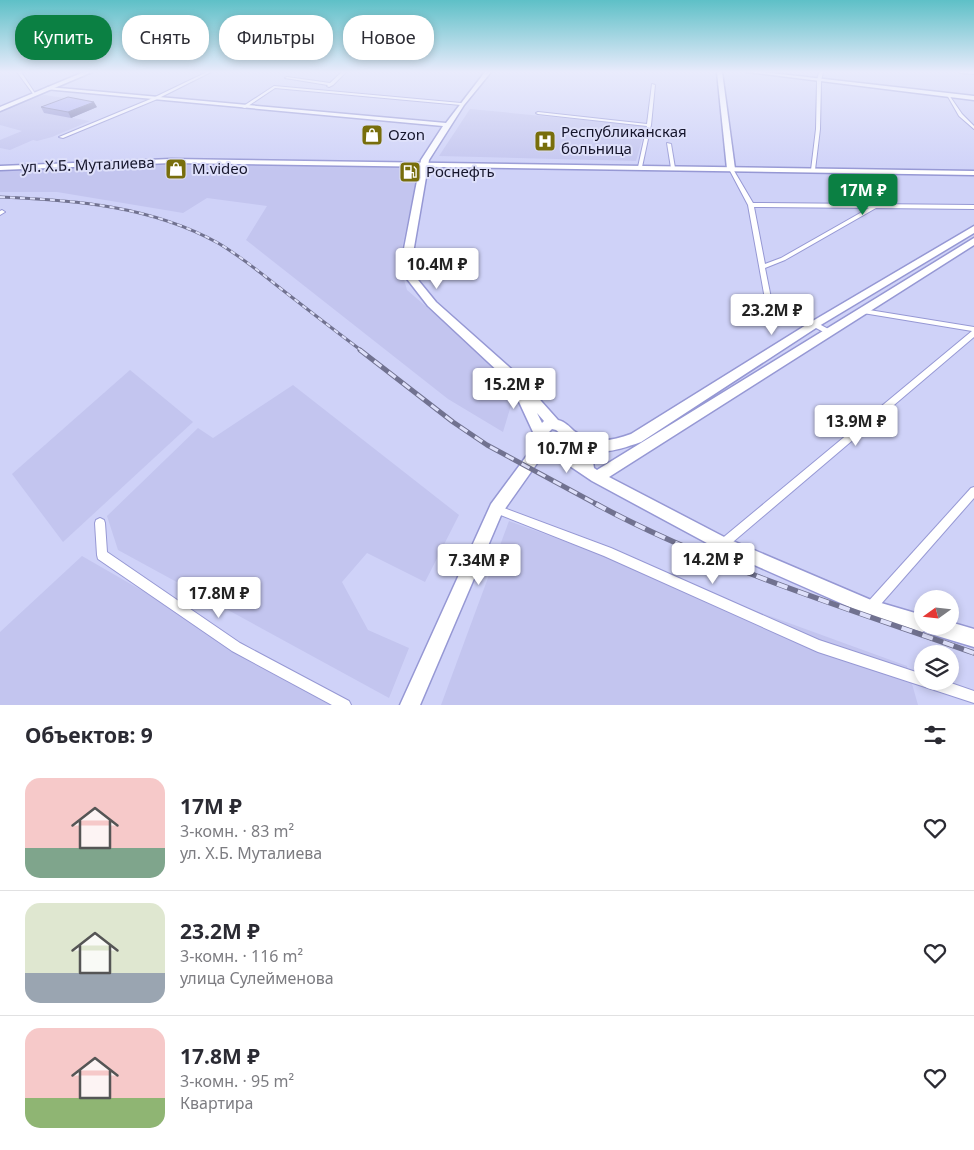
<!DOCTYPE html>
<html lang="ru">
<meta charset="utf-8">
<style>
:root{--surface:#fff;--page:#f2f2f3;--text:#2b2b33;--muted:#7c7c81;--line:#e1e1e2;--accent:#0b8043}
body{margin:0;font-family:"Noto Sans",sans-serif;background:var(--page);color:var(--text);height:100vh;display:flex;flex-direction:column;font-size:19px;white-space:nowrap}
*{box-sizing:border-box;margin:0}
p{font-size:16px;color:var(--muted)}
.icon{flex:none;width:28px;height:28px;fill:none;stroke:currentColor;stroke-width:2;stroke-linecap:round;stroke-linejoin:round}
.map{position:relative;height:705px;overflow:hidden}
.drawer{display:flex;flex-direction:column;background:var(--surface);flex:1}
.drawer>*{flex:none}
.top-card{position:absolute;left:15px;top:15px;width:500px;height:45px;display:flex;gap:10px}
.needle{width:32px;rotate:255deg}
.fabs{position:absolute;left:914px;top:590px;display:grid;gap:10px}
.fabs a{display:grid;place-items:center;width:45px;height:45px;border-radius:50%;background:var(--surface);box-shadow:0 2px 8px #0003;font-size:25px}
.price{position:absolute;translate:-50% -42px;padding:0 11px;border-radius:5px;background:#fff;color:#222;font-size:16px;line-height:32px;filter:drop-shadow(0 1px 2px #0008)}
.price::after{content:'';position:absolute;left:50%;top:30px;width:15px;height:11px;margin-left:-8px;background:inherit;clip-path:polygon(0 0,100% 0,50% 100%)}
.price.selected{background:var(--accent);color:#fff}
ul{padding:0;list-style:none}
li{display:flex;align-items:center;gap:15px;height:125px;padding:0 25px}
li+li{border-top:1px solid var(--line)}
li span{display:grid;place-items:center;flex:none;width:140px;height:100px;border-radius:15px;color:#555}
li>.icon{margin-inline-start:auto}
span .icon{width:60px;height:60px;fill:#fffc;stroke-width:1}
li b{font-size:21px}
h2{display:flex;justify-content:space-between;align-items:center;height:60px;padding:0 25px;font-size:21px}
.tag{padding:0 18px;border-radius:20px;background:var(--surface);box-shadow:0 2px 8px #0003;font-size:18px;line-height:45px}
.tag.selected{background:var(--accent);color:#fff}
.map>svg:first-child{display:block}
</style>
<div class="map">
<svg width="974" height="705" viewBox="0 0 974 705">
<rect width="100%" height="100%" fill="#cfd2f8"/>
<!-- built -->
<g fill="#c3c5ef">
<polygon points="45,95 78,100 45,113 90,121 52,137 37,141 33,140 10,150 0,148 0,140 22,131 0,125 0,111 37,96"/>
<polygon points="470,109 646,126 636,161 439,156"/>
<polygon points="154,165 409,166 418,173 399,262 407,290 510,379 515,392 503,432 448,399 246,240 267,206 207,198 183,213 57,192 0,192 0,171"/>
<polygon points="130,370 193,422 63,542 12,474"/>
<polygon points="293,385 459,515 425,582 367,553 342,582 368,630 409,648 389,698 118,550 107,516 198,428 213,438"/>
<polygon points="509,521 907,666 918,705 441,705"/>
<polygon points="82,556 341,705 0,705 0,632"/>
</g>
<g fill="none" stroke-linecap="round" stroke-linejoin="round">
<!-- street casing -->
<g stroke="#9698d4" stroke-width="2">
<g id="street">
<polygon points="17,72 21,72 36,95 34,95"/>
<polygon points="207,72 211,72 155,100 63,138 59,137 153,98"/>
<polygon points="342,72 346,72 333,85 329,87 327,86 328,85 285,78 287,77 330,83"/>
<polygon points="819,72 823,72 821,81 820,129 815,170 813,171 811,170 816,129 817,81"/>
<polygon points="959,72 974,72 974,74 961,73"/>
<polygon points="652,84 655,85 651,125 642,167 640,168 638,167 647,126 538,114 536,113 538,112 647,124"/>
<polygon points="274,86 461,103 463,104 461,105 275,88 245,108 242,107"/>
<polygon points="947,95 949,95 962,114 974,126 974,129 959,116"/>
<polygon points="667,143 671,144 675,168 673,169 671,168"/>
<path d="M729,168L733,169L753,203L974,205V209L876,208L785,260L765,268L771,298L832,331L833,333L829,335L770,303L766,313H762L761,311L765,299L748,205L729,169ZM754,207L869,208L781,258L765,264Z"/>
<polygon points="2,210 5,212 0,215 0,211"/>
<polygon points="861,309 863,309 974,327 974,337 727,547 723,549 719,547 718,544 719,541 972,331 863,313 860,311"/>
<polygon points="974,487 974,498 874,612 870,614 866,612 864,608 866,604 971,488"/>
<polygon points="496,505 611,548 819,640 922,674 922,681 945,681 974,691 974,703 818,652 604,556 493,512 491,509 493,506"/>
<polygon points="100,518 104,520 105,523 107,552 240,643 349,701 351,705 332,705 232,651 98,559 97,555 95,523 96,520"/>
</g>
</g>
<!-- secondary casing -->
<g stroke="#9698d4" stroke-width="3">
<g id="secondary">
<path d="M485,72H491L464,105L429,160L412,259L414,275L436,302L516,373L558,420C565,422 569,426 574,431C592,445 612,441 631,434L811,322L974,226V233L819,326L641,442C615,451 602,456 577,444L593,462L594,468L597,470L974,238V245L609,477L728,539L871,600L922,615V626H950V622L974,629V647L934,635L928,632L927,630L922,632L870,616L718,549L592,481L549,452L538,462L502,513L420,705H400L491,504L528,454L539,445L534,440L533,432L514,391L516,388L428,306L404,275L402,259L421,160L443,126L45,89L48,87L446,123ZM537,413L544,421L542,423ZM552,429L556,430L561,434V440L554,441L547,437V434Z"/>
<polygon points="717,72 722,72 735,169 731,171 727,169"/>
<polygon points="747,72 762,72 974,96 974,100"/>
</g>
</g>
<!-- primary casing -->
<g stroke="#9698d4" stroke-width="3">
<g id="primary">
<polygon points="84,72 92,72 0,111 0,107"/>
<polygon points="171,159 974,171 974,175 171,163 0,170 0,166"/>
</g>
</g>
<!-- street -->
<use href="#street" fill="#fff" fill-rule="evenodd"/>
<!-- secondary -->
<use href="#secondary" fill="#fff" fill-rule="evenodd"/>
<!-- primary -->
<use href="#primary" fill="#fff" fill-rule="evenodd"/>
<!-- rail-far2 casing -->
<g stroke="#717290" stroke-width="3">
<path id="rail-far2" d="M0,197C75,200 151,206 218,243C240,256 260,272 280,288C307,309 334,330 362,351"/>
</g>
<!-- rail-far1 casing -->
<g stroke="#717290" stroke-width="5">
<polyline id="rail-far1" points="360,350 453,422 487,445 598,505"/>
</g>
<!-- rail casing -->
<g stroke="#717290" stroke-width="5.5">
<path id="rail" d="M596,504C715,568 847,608 974,653"/>
</g>
<!-- rail-far2 -->
<use href="#rail-far2" stroke="#dee0fa" stroke-width="2" stroke-dasharray="5" stroke-linecap="butt"/>
<!-- rail-far1 -->
<use href="#rail-far1" stroke="#dee0fa" stroke-width="3" stroke-dasharray="9" stroke-linecap="butt"/>
<!-- rail -->
<use href="#rail" stroke="#dee0fa" stroke-width="4" stroke-dasharray="11" stroke-linecap="butt"/>
</g>
<!-- wall -->
<polygon fill="#9697d0" points="41,107 97,107 71,118 44,113"/>
<!-- shaded-wall -->
<polygon fill="#7a7ba9" points="94,102 97,107 71,118 68,112"/>
<!-- building -->
<polygon fill="#aeb0f2" stroke="#7a7ba9" points="68,97 94,102 68,112 41,107"/>
<!-- sky -->
<linearGradient id="sky" x2="0" y2="1"><stop stop-color="#5ec0c7"/><stop offset="0.42" stop-color="#e9ebfc"/><stop offset="1" stop-color="#e9ebfc" stop-opacity="0"/></linearGradient>
<rect width="974" height="171" fill="url(#sky)"/>
<!-- icons -->
<defs>
<g id="shop-square" transform="scale(1.125)"><rect x="-9" y="-9" width="18" height="18" rx="4" fill="#786e0c" stroke="#dee0fa"/><path d="M-5-2.5h2.3a2.7 3.5 0 0 1 5.4 0H5L5.5 6h-11ZM-1.5-2.5h3a1.5 2.3 0 0 0-3 0Z" fill="#fff"/></g>
<g id="hospital-square" transform="scale(1.125)"><rect x="-9" y="-9" width="18" height="18" rx="4" fill="#786e0c" stroke="#dee0fa"/><path d="M-5-5h3v3.5h4V-5h3V5h-3V1.5h-4V5h-3Z" fill="#fff"/></g>
<g id="fuel-square" transform="scale(1.125)"><rect x="-9" y="-9" width="18" height="18" rx="4" fill="#786e0c" stroke="#dee0fa"/><path d="M-5.5-6h7V0h2V4h1.3V-2.5L3-4.5l.8-.8L6-3V5H2.5V1h-1V6h-7ZM-4.2-4.7v3.2H.2V-4.7Z" fill="#fff"/></g>
</defs>
<g fill-rule="evenodd">
<use href="#shop-square" x="372" y="135"/>
<use href="#hospital-square" x="545" y="141"/>
<use href="#shop-square" x="176" y="169"/>
<use href="#fuel-square" x="410" y="172"/>
</g>
<g text-anchor="middle" stroke-width="4" stroke-linejoin="round" paint-order="stroke">
<!-- far-poi labels -->
<g font-size="15" fill="#15152b" stroke="#dee0fa" text-anchor="start">
<text x="561" y="137">Республиканская<tspan x="561" dy="17">больница</tspan></text>
<text x="388" y="140">Ozon</text>
<text x="192" y="174">M.video</text>
<text x="426" y="177">Роснефть</text>
</g>
<!-- far-street labels -->
<g font-size="15" fill="#15152b" stroke="#dee0fa">
<text transform="translate(88 165) rotate(-2)" y="5">ул. Х.Б. Муталиева</text>
</g>
</g>
</svg>
<div class="fabs">
<a><svg class="needle" viewBox="-14 -14 28 28"><path d="M0-13l5 13h-10z" fill="#e53935"/><path d="M0 13l5-13h-10z" fill="#7c7c81"/></svg></a>
<a><svg class="icon" aria-label="layers" viewBox="0 0 24 24"><path d="M12 4l9 5-9 5-9-5zM3 14l9 5 9-5"/></svg></a>
</div>
<b class="price selected" style="left:863px;top:216px">17M ₽</b>
<b class="price" style="left:437px;top:290px">10.4M ₽</b>
<b class="price" style="left:772px;top:336px">23.2M ₽</b>
<b class="price" style="left:514px;top:410px">15.2M ₽</b>
<b class="price" style="left:856px;top:447px">13.9M ₽</b>
<b class="price" style="left:567px;top:474px">10.7M ₽</b>
<b class="price" style="left:713px;top:585px">14.2M ₽</b>
<b class="price" style="left:479px;top:586px">7.34M ₽</b>
<b class="price" style="left:219px;top:619px">17.8M ₽</b>
<div class="top-card">
<a class="tag selected">Купить</a>
<a class="tag">Снять</a>
<a class="tag">Фильтры</a>
<a class="tag">Новое</a>
</div>
</div>
<section class="drawer">
<h2>Объектов: 9<svg class="icon" aria-label="filters" viewBox="0 0 24 24"><path d="M4 7h16M4 17h16"/><circle cx="9" cy="7" r="2"/><circle cx="15" cy="17" r="2"/></svg></h2>
<ul>
<li><span style="background:linear-gradient(#f6c9c9 70%,#7fa58c 0)"><svg class="icon" aria-label="home" viewBox="0 0 24 24"><path d="M3 11l9-7 9 7M6 9v11h12V9"/></svg></span><div><b>17M ₽</b><p>3-комн. · 83 m²</p><p>ул. Х.Б. Муталиева</p></div><svg class="icon" aria-label="heart" viewBox="0 0 24 24"><path d="M12 20l-8-8c-3-5 5-10 8-4 3-6 11-1 8 4z"/></svg></li>
<li><span style="background:linear-gradient(#dfe7d0 70%,#9aa5b1 0)"><svg class="icon" aria-label="home" viewBox="0 0 24 24"><path d="M3 11l9-7 9 7M6 9v11h12V9"/></svg></span><div><b>23.2M ₽</b><p>3-комн. · 116 m²</p><p>улица Сулейменова</p></div><svg class="icon" aria-label="heart" viewBox="0 0 24 24"><path d="M12 20l-8-8c-3-5 5-10 8-4 3-6 11-1 8 4z"/></svg></li>
<li><span style="background:linear-gradient(#f6c9c9 70%,#8fb573 0)"><svg class="icon" aria-label="home" viewBox="0 0 24 24"><path d="M3 11l9-7 9 7M6 9v11h12V9"/></svg></span><div><b>17.8M ₽</b><p>3-комн. · 95 m²</p><p>Квартира</p></div><svg class="icon" aria-label="heart" viewBox="0 0 24 24"><path d="M12 20l-8-8c-3-5 5-10 8-4 3-6 11-1 8 4z"/></svg></li>
</ul>
</section>
